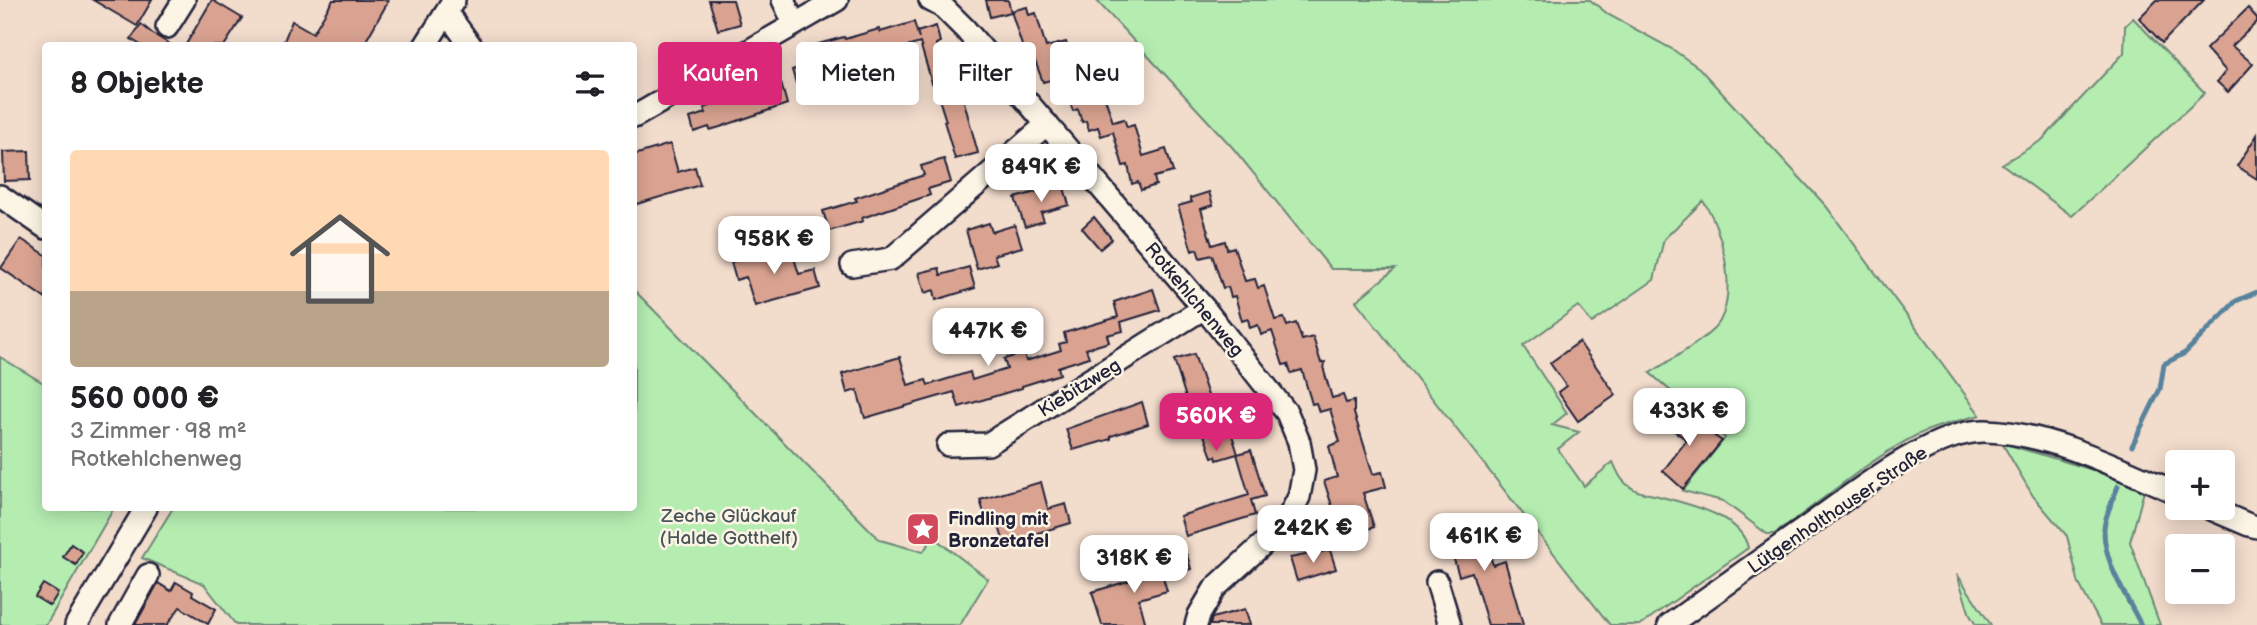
<!DOCTYPE html>
<html lang="de">
<meta charset="utf-8">
<style>
:root{--surface:#fff;--page:#f6f6f6;--text:#202124;--muted:#757577;--accent:#db2777}
body{margin:0;font-family:"Balsamiq Sans",sans-serif;background:var(--page);color:var(--text);height:100vh;display:flex;flex-direction:column;font-size:26px;white-space:nowrap}
*{box-sizing:border-box;margin:0}
p{font-size:23px;color:var(--muted)}
.icon{flex:none;width:38px;height:38px;fill:none;stroke:currentColor;stroke-width:2;stroke-linecap:round;stroke-linejoin:round}
.map{position:relative;flex:1;overflow:hidden}
.drawer{position:absolute;left:42px;top:42px;width:595px;height:469px;display:flex;flex-direction:column;background:var(--surface);border-radius:7px;box-shadow:0 4px 18px #0003}
.drawer>*{flex:none}
.top-card{position:absolute;left:658px;top:42px;width:665px;height:63px;display:flex;gap:14px}
.buttons{position:absolute;left:2165px;top:450px;display:grid;gap:14px}
.buttons a{display:grid;place-items:center;width:70px;height:70px;border-radius:7px;background:var(--surface);box-shadow:0 4px 18px #0003;font-size:35px}
.price{position:absolute;translate:-50% -60px;padding:0 16px;border-radius:14px;background:#fff;color:#222;font-size:23px;line-height:46px;filter:drop-shadow(0 2px 4px #0008)}
.price::after{content:'';position:absolute;left:50%;top:42px;width:21px;height:16px;margin-left:-10px;background:inherit;clip-path:polygon(0 0,100% 0,50% 100%)}
.price.selected{background:var(--accent);color:#fff}
ul{padding:0;list-style:none}
li{display:grid;align-content:center;gap:14px;height:371px;padding:0 28px}
li span{display:grid;place-items:center;height:217px;border-radius:7px;color:#555}
li>.icon{margin-inline-start:auto}
span .icon{width:126px;height:126px;fill:#fffc;stroke-width:1}
li b{font-size:30px}
h2{display:flex;justify-content:space-between;align-items:center;height:84px;padding:0 28px;font-size:30px}
.chip{padding:0 24px;border-radius:7px;background:var(--surface);box-shadow:0 4px 18px #0003;font-size:24px;line-height:63px}
.chip.selected{background:var(--accent);color:#fff}
.map>svg:first-child{display:block}
</style>
<div class="map">
<svg width="2257" height="625" viewBox="0 0 2257 625">
<rect width="100%" height="100%" fill="#f2dccc"/>
<filter id="ink" filterUnits="userSpaceOnUse"><feTurbulence type="fractalNoise" baseFrequency=".0143" numOctaves="2"/><feDisplacementMap in="SourceGraphic" scale="14" xChannelSelector="R" yChannelSelector="G"/><feConvolveMatrix kernelMatrix="1 2 1 2 8 2 1 2 1" color-interpolation-filters="sRGB"/></filter>
<g filter="url(#ink)">
<!-- green -->
<g fill="#b5edb1" stroke="#6c8876" stroke-width="2">
<path d="M1096,0H1590L1609,15L1672,49L1699,68L1826,206L1980,415C1958,421 1937,425 1917,435C1866,461 1822,502 1774,534H1767L1723,501L1683,491L1725,438L1650,373C1667,362 1711,337 1720,321C1737,290 1722,227 1703,201L1664,239L1654,280L1592,323L1578,306L1523,346L1567,413L1552,425L1579,432L1558,449L1584,486L1613,462C1618,473 1621,482 1632,488C1638,493 1650,494 1658,496C1686,504 1741,514 1748,548L1640,625H1610L1356,301L1395,269H1331L1233,148Z"/>
<polygon points="2133,18 2205,93 2072,216 2002,164 2042,140 2124,53 2125,26"/>
<polygon points="634,290 880,540 923,552 933,537 988,579 960,625 236,625 204,584 142,558 173,508 634,508"/>
<polygon points="0,357 45,384 46,508 114,508 46,625 0,625"/>
<polygon points="2002,443 2100,472 2144,491 2130,542 2160,625 2101,625 2079,584 2067,536 2033,496"/>
<polygon points="1957,574 1991,625 1976,625 1970,615"/>
</g>
<g fill="none" stroke-linecap="round" stroke-linejoin="round">
<!-- stream -->
<g stroke="#58839c" stroke-width="5">
<polyline points="2132,446 2160,389 2164,364 2185,353 2236,301 2257,292"/>
<path d="M2118,486C2114,498 2105,515 2104,528C2103,562 2126,595 2141,625"/>
</g>
</g>
<!-- building -->
<g fill="#daa391" stroke="#22223b" stroke-width="2">
<polygon points="93,0 152,0 137,26"/>
<polygon points="212,0 242,18 224,46 185,46"/>
<polygon points="333,0 389,0 363,46 282,46 292,21 313,33"/>
<polygon points="709,0 733,0 740,24 718,30"/>
<polygon points="986,0 1008,0 1011,12 990,17"/>
<polygon points="2157,0 2204,0 2162,43 2139,18"/>
<polygon points="1027,7 1029,15 1036,13 1046,47 1066,42 1080,84 1099,80 1113,122 1124,119 1127,127 1134,125 1143,156 1166,149 1173,172 1154,177 1156,185 1141,190 1138,182 1132,184 1128,165 1123,166 1113,132 1101,136 1098,127 1089,130 1086,121 1082,122 1078,109 1073,111 1065,90 1058,92 1054,79 1043,82 1032,53 1025,55 1011,11"/>
<polygon points="2248,8 2257,18 2257,22 2232,46 2253,64 2228,92 2217,82 2226,71 2206,49"/>
<polygon points="914,22 919,38 917,32 936,26 940,42 936,44 946,79 957,76 978,153 955,159 944,121 946,121 934,83 936,82 932,83 920,43 884,54 884,51 849,61 849,58 807,70 810,79 796,83 792,70 805,66 800,49 844,37 845,39 879,29 880,32"/>
<polygon points="141,24 153,34 173,46 142,46 131,39"/>
<polygon points="781,83 787,104 720,127 710,130 709,127 694,132 690,118 706,113 704,108"/>
<polygon points="2257,135 2257,179 2237,166"/>
<polygon points="670,144 678,172 695,167 700,185 634,205 634,155"/>
<polygon points="29,151 30,180 4,181 3,152"/>
<polygon points="944,159 951,182 928,189 930,195 862,218 863,221 829,231 823,211 857,201 855,198 924,175 921,166"/>
<polygon points="1063,184 1069,205 1041,213 1044,221 1025,227 1015,198"/>
<polygon points="1209,192 1213,205 1201,209 1212,245 1225,241 1227,249 1234,247 1245,281 1255,279 1258,288 1264,286 1275,320 1284,318 1287,326 1296,323 1302,340 1313,337 1321,363 1325,362 1324,371 1332,398 1343,395 1346,403 1354,401 1354,413 1373,474 1382,472 1386,487 1363,493 1374,527 1342,537 1324,481 1337,477 1329,446 1340,442 1330,409 1319,412 1316,403 1312,404 1302,370 1291,373 1288,364 1283,365 1272,331 1261,335 1258,325 1250,328 1248,319 1242,321 1235,296 1231,297 1228,287 1223,288 1212,255 1200,258 1197,249 1192,251 1178,206 1192,202 1190,198"/>
<polygon points="1094,217 1112,239 1100,249 1082,228"/>
<polygon points="989,223 992,232 1015,225 1022,247 994,255 997,263 977,269 966,230"/>
<polygon points="21,239 46,255 46,299 1,268"/>
<polygon points="790,245 799,274 815,270 820,288 755,306 746,277 736,280 731,262"/>
<polygon points="969,267 975,288 936,300 934,290 925,293 919,273 939,268 941,275"/>
<polygon points="1153,289 1160,310 1121,322 1123,331 1107,335 1109,342 1086,349 1089,357 1058,367 1060,374 1022,386 1022,388 959,407 954,392 865,418 857,390 847,393 842,374 900,357 908,385 926,380 928,385 970,372 972,380 1007,369 1004,359 1024,353 1026,361 1061,350 1059,344 1066,342 1064,333 1118,317 1114,302"/>
<polygon points="1579,342 1616,395 1578,421 1558,392 1566,386 1550,363"/>
<polygon points="1194,354 1217,422 1227,419 1238,454 1251,450 1265,496 1251,500 1255,515 1186,536 1180,516 1249,495 1237,454 1217,460 1216,456 1212,457 1204,435 1197,432 1174,360"/>
<polygon points="1142,402 1148,424 1111,436 1111,439 1073,450 1066,429"/>
<polygon points="1674,408 1722,441 1683,489 1663,471 1687,440 1663,423"/>
<polygon points="1041,482 1048,509 1066,504 1071,523 1004,543 996,516 986,519 980,500"/>
<polygon points="1478,517 1493,565 1505,561 1523,625 1488,625 1472,572 1459,576 1444,527"/>
<polygon points="71,544 83,552 76,565 63,557"/>
<polygon points="1330,550 1336,569 1297,581 1290,558"/>
<polygon points="1187,555 1191,569 1163,577 1167,591 1139,599 1146,625 1102,625 1092,592 1161,571 1159,564"/>
<polygon points="176,582 193,592 192,595 216,609 208,624 180,607 167,625 135,625 158,583 171,591"/>
<polygon points="43,584 58,593 50,606 35,597"/>
<polygon points="1245,609 1250,625 1210,625 1212,618"/>
</g>
<g fill="none" stroke-linecap="round" stroke-linejoin="round">
<!-- street casing -->
<g stroke="#22223b" stroke-width="26">
<g id="street">
<polyline points="783,0 794,23"/>
<polyline points="930,0 943,7 965,29 1204,308 1287,413 1299,442 1304,470 1299,497 1285,524 1215,588 1199,615 1196,625"/>
<polyline points="447,13 471,46"/>
<polyline points="167,27 184,0"/>
<polyline points="425,46 454,0"/>
<polyline points="634,117 837,0"/>
<polyline points="0,196 46,228"/>
<polyline points="852,265 891,259 1047,124"/>
<polyline points="948,445 988,444 1204,308"/>
<polyline points="2209,508 2249,525 2257,527"/>
<polyline points="1437,582 1450,625"/>
<polyline points="76,625 146,508"/>
<polyline points="120,625 148,575"/>
<path d="M1669,625C1714,593 1759,561 1804,529C1848,498 1931,430 1985,431C2047,432 2120,468 2177,493"/>
</g>
</g>
<!-- street -->
<use href="#street" stroke="#fcf5e5" stroke-width="21"/>
</g>
</g>
<!-- icons -->
<defs>
<g id="sight-square" transform="scale(1.75)"><rect x="-9" y="-9" width="18" height="18" rx="4" fill="#d1495b" stroke="#fcf5e5"/><path d="M0-6L1.8-2.2L6-1.7L2.9 1.2L3.7 5.4L0 3.3L-3.7 5.4L-2.9 1.2L-6-1.7L-1.8-2.2Z" fill="#fff"/></g>
</defs>
<g fill-rule="evenodd">
<use href="#sight-square" x="923" y="529"/>
</g>
<g text-anchor="middle" stroke-width="5" stroke-linejoin="round" paint-order="stroke">
<!-- street labels -->
<g font-size="19" fill="#22223b" stroke="#fcf5e5">
<text transform="translate(1195 299) rotate(50)" y="7">Rotkehlchenweg</text>
<text transform="translate(1079 387) rotate(-32)" y="7">Kiebitzweg</text>
<text transform="translate(1837 509) rotate(-34)" y="7">Lütgenholthauser Straße</text>
</g>
<!-- park labels -->
<g font-size="19" fill="#475558" stroke="#fcf5e5">
<text x="729" y="522">Zeche Glückauf<tspan x="729" dy="22">(Halde Gotthelf)</tspan></text>
</g>
<!-- poi labels -->
<g font-size="19" font-weight="bold" fill="#22223b" stroke="#fcf5e5" text-anchor="start">
<text x="948" y="525">Findling mit<tspan x="948" dy="22">Bronzetafel</tspan></text>
</g>
</g>
</svg>
<div class="buttons">
<a>+</a>
<a>−</a>
</div>
<b class="price" style="left:1041px;top:204px">849K €</b>
<b class="price" style="left:774px;top:276px">958K €</b>
<b class="price" style="left:988px;top:368px">447K €</b>
<b class="price" style="left:1689px;top:448px">433K €</b>
<b class="price selected" style="left:1216px;top:453px">560K €</b>
<b class="price" style="left:1313px;top:565px">242K €</b>
<b class="price" style="left:1484px;top:573px">461K €</b>
<b class="price" style="left:1134px;top:595px">318K €</b>
<div class="top-card">
<a class="chip selected">Kaufen</a>
<a class="chip">Mieten</a>
<a class="chip">Filter</a>
<a class="chip">Neu</a>
</div>
<section class="drawer">
<h2>8 Objekte<svg class="icon" aria-label="filters" viewBox="0 0 24 24"><path d="M4 7h16M4 17h16"/><circle cx="9" cy="7" r="2"/><circle cx="15" cy="17" r="2"/></svg></h2>
<ul>
<li><span style="background:linear-gradient(#ffd9b3 65%,#b9a48a 0)"><svg class="icon" aria-label="home" viewBox="0 0 24 24"><path d="M3 11l9-7 9 7M6 9v11h12V9"/></svg></span><div><b>560 000 €</b><p>3 Zimmer · 98 m²</p><p>Rotkehlchenweg</p></div></li>
</ul>
</section>
</div>
